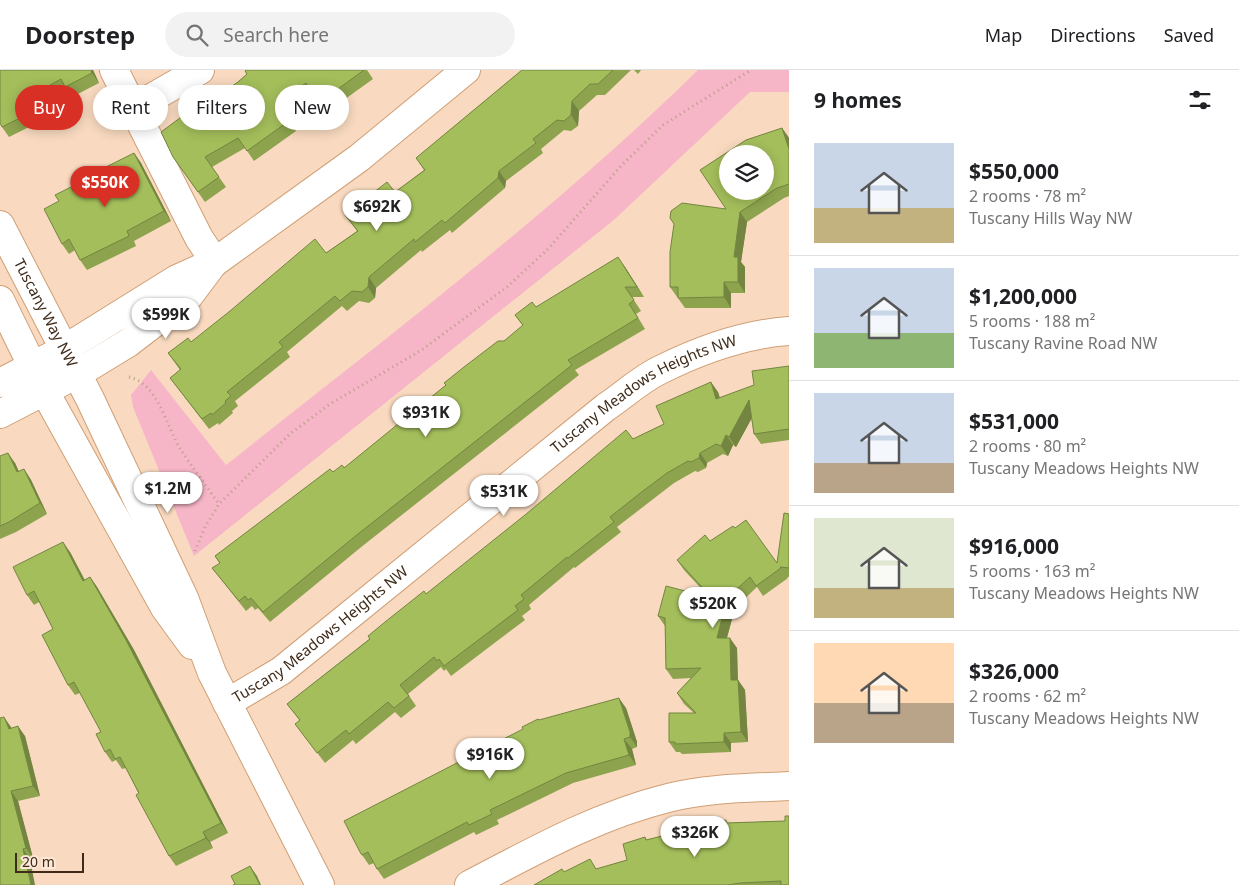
<!DOCTYPE html>
<meta charset="utf-8">
<style>
:root{--surface:#fff;--page:#f2f2f2;--text:#202124;--muted:#757577;--line:#e0e0e0;--accent:#d93025}
body{margin:0;font-family:"Noto Sans",sans-serif;background:var(--page);color:var(--text);height:100vh;display:flex;flex-direction:column;font-size:19px;white-space:nowrap}
*{box-sizing:border-box;margin:0}
p{font-size:16px;color:var(--muted)}
.icon{flex:none;width:28px;height:28px;fill:none;stroke:currentColor;stroke-width:2;stroke-linecap:round;stroke-linejoin:round}
.map{position:relative;flex:1;overflow:hidden}
.details{display:flex;flex-direction:column;background:var(--surface);width:450px}
.details>*{flex:none}
.hud{position:absolute;left:15px;top:15px;width:475px;height:45px;display:flex;gap:10px}
.controls{position:absolute;left:719px;top:75px;display:grid;gap:10px}
.controls a{display:grid;place-items:center;width:55px;height:55px;border-radius:50%;background:var(--surface);box-shadow:0 2px 12px #0003;font-size:25px}
.scale{position:absolute;left:15px;bottom:12px;width:69px;box-sizing:border-box;padding-left:5px;border:2px solid #3f2b1a;border-top:0;font-size:14px;line-height:18px;white-space:nowrap;color:#3f2b1a;-webkit-text-stroke:4px #fee9d8;paint-order:stroke}
.price{position:absolute;translate:-50% -42px;padding:0 11px;border-radius:18px;background:#fff;color:#222;font-size:16px;line-height:32px;filter:drop-shadow(0 1px 2px #0008)}
.price::after{content:'';position:absolute;left:50%;top:30px;width:15px;height:11px;margin-left:-8px;background:inherit;clip-path:polygon(0 0,100% 0,50% 100%)}
.price.on{background:var(--accent);color:#fff}
ul{padding:0;list-style:none}
li{display:flex;align-items:center;gap:15px;height:125px;padding:0 25px}
li+li{border-top:1px solid var(--line)}
li span{display:grid;place-items:center;flex:none;width:140px;height:100px;border-radius:0px;color:#555}
li>.icon{margin-inline-start:auto}
span .icon{width:60px;height:60px;fill:#fffc;stroke-width:1}
li b{font-size:21px}
h2{display:flex;justify-content:space-between;align-items:center;height:60px;padding:0 25px;font-size:21px}
.tag{padding:0 18px;border-radius:22px;background:var(--surface);box-shadow:0 2px 12px #0003;font-size:18px;line-height:45px}
.tag.on{background:var(--accent);color:#fff}
header{display:flex;align-items:center;gap:30px;box-sizing:border-box;height:70px;padding:0 25px;background:var(--surface);border-bottom:1px solid var(--line)}
header strong{font-size:24px}
nav{display:flex;gap:28px;margin-inline-start:auto;font-size:18px}
.search{width:350px;height:45px;background:var(--page);display:flex;align-items:center;gap:12px;box-sizing:border-box;padding:0 18px;border-radius:28px;color:var(--muted);font-size:19px}
main{display:flex;flex:1;min-height:0}
.map>svg:first-child{display:block}
</style>
<header>
<strong>Doorstep</strong>
<div class="search"><svg class="icon" aria-label="search" viewBox="0 0 24 24"><circle cx="10" cy="10" r="6"/><path d="M15 15l6 6"/></svg>Search here</div>
<nav><a>Map</a><a>Directions</a><a>Saved</a></nav>
</header>
<main>
<div class="map">
<svg width="789" height="815" viewBox="0 0 789 815">
<rect width="100%" height="100%" fill="#f9dac0"/>
<!-- green -->
<path fill="#f6b6c7" d="M698,0H789V22H750L615,149L194,486L133,337L131,325L151,300L226,395C387,267 551,144 698,0Z"/>
<g fill="none" stroke-linecap="round" stroke-linejoin="round">
<!-- minor casing -->
<g stroke="#d09f75" stroke-width="30">
<g id="minor">
<polyline points="114,0 199,168 215,192"/>
<polyline points="134,38 200,0"/>
<path id="s1" d="M0,155L90,329L184,528L212,603L320,815"/>
<polyline points="0,230 45,322 165,538 192,575"/>
<polyline points="0,313 63,280 177,209 215,192 359,88 466,0"/>
<polyline points="0,344 77,304 128,273 188,227 212,195"/>
<path id="s2" d="M227,633L281,601L606,337C624,325 641,309 660,300C700,280 745,264 789,261"/>
<path d="M469,815C534,781 596,746 668,728C707,718 749,718 789,716"/>
</g>
</g>
<!-- path -->
<g stroke="#b89d86" stroke-width="3" stroke-dasharray="1 4" stroke-linecap="butt">
<path d="M129,307C159,314 166,357 181,380C193,398 206,416 219,434"/>
<polyline points="195,481 205,457 219,434 291,363 330,334 420,281 507,217 547,180 621,96 663,55 751,0"/>
</g>
<!-- minor -->
<use href="#minor" stroke="#fff" stroke-width="28"/>
</g>
<!-- wall -->
<g fill="#8da34e">
<polygon points="0,0 93,0 99,13 72,27 67,20 32,39 39,52 9,67 2,57"/>
<polygon points="246,0 367,0 373,9 327,42 313,23 284,43 296,61 254,91 245,78 212,97 226,117 205,132 173,87 194,42 238,12 247,4"/>
<polygon points="522,0 631,0 605,25 597,25 579,41 578,56 571,61 564,60 541,79 543,83 506,111 505,118 452,163 450,160 422,182 421,180 376,218 375,228 369,233 359,231 347,241 342,236 287,282 290,287 235,331 238,336 232,341 233,343 219,355 218,353 209,359 170,308 180,300 168,283 191,272 326,183 357,161 345,145 395,122 424,100 416,88"/>
<polygon points="634,0 641,0 638,4"/>
<polygon points="782,58 789,68 789,126 784,128 747,152 741,192 745,197 745,223 731,223 731,238 685,238 670,217 726,139"/>
<polygon points="134,83 141,93 171,151 134,171 136,176 87,200 80,190 75,180 69,184 62,174 59,131 73,120 109,102"/>
<polygon points="625,197 644,227 632,227 641,241 636,244 645,259 575,300 579,305 360,478 270,552 258,538 255,540 252,536 246,541 212,498 220,494 215,486 333,402 344,398 523,256 515,245 536,237"/>
<polygon points="789,296 789,370 761,374 754,364 752,348 736,377 733,375 728,386 723,384 707,393 706,398 698,402 695,401 674,413 617,457 621,462 575,498 574,497 529,535 531,539 522,546 525,550 451,606 446,599 444,601 441,597 408,624 416,636 401,648 395,642 356,674 353,670 325,693 295,654 300,651 287,634 426,524 633,369 664,354 718,322 720,328 754,315"/>
<polygon points="0,386 15,393 19,402 24,399 31,410 47,444 16,462 0,469"/>
<polygon points="789,444 789,507 787,507 788,508 763,526 757,517 735,538 727,568 737,578 738,610 745,620 748,672 731,673 731,682 682,684 680,682 676,682 669,672 694,643 684,634 677,623 691,608 673,609 666,599 665,556 658,546 709,527 684,500 677,490 735,458 777,493"/>
<polygon points="70,482 85,510 90,507 97,517 134,580 228,763 210,772 213,778 176,796 169,786 126,698 122,699 116,690 112,692 105,682 101,662 80,623 75,625 68,615 53,559 39,532 34,535 27,525"/>
<polygon points="626,638 637,672 637,677 632,679 636,695 573,713 497,750 499,754 476,765 474,762 384,809 377,799 374,793 369,795 360,782 540,650"/>
<polygon points="12,658 25,666 40,726 18,731 33,788 30,789 0,815"/>
<polygon points="726,750 728,753 785,751 789,815 534,815 564,802 597,799 627,790 645,767 647,770"/>
</g>
<!-- shaded-wall -->
<g fill="#738540">
<polygon points="91,0 93,0 99,13 92,3"/>
<polygon points="25,29 32,39 39,52 32,42"/>
<polygon points="572,31 579,41 578,56 571,45"/>
<polygon points="782,58 789,68 789,79"/>
<polygon points="134,83 141,93 171,151 164,141"/>
<polygon points="499,101 506,111 505,118 498,108"/>
<polygon points="740,142 747,152 741,192 745,197 745,223 738,212 734,187"/>
<polygon points="618,187 625,197 644,227 637,217"/>
<polygon points="369,207 376,218 375,228 368,217"/>
<polygon points="724,212 731,223 731,238 724,227"/>
<polygon points="711,312 718,322 723,339 716,329"/>
<polygon points="749,330 756,340 736,377 729,367"/>
<polygon points="726,365 733,375 728,386 721,376"/>
<polygon points="8,383 15,393 24,413 17,402"/>
<polygon points="700,383 707,393 706,398 699,388"/>
<polygon points="24,399 31,410 47,444 40,433"/>
<polygon points="63,472 70,482 90,521 83,511"/>
<polygon points="90,507 97,517 134,580 228,763 221,753"/>
<polygon points="727,528 735,538 724,578 717,568"/>
<polygon points="730,568 737,578 738,620 731,610"/>
<polygon points="738,610 745,620 748,672 741,662"/>
<polygon points="619,628 626,638 637,672 637,677 630,667"/>
<polygon points="4,647 11,657 16,669 9,659"/>
<polygon points="18,656 25,666 40,726 33,716"/>
<polygon points="724,663 731,673 731,682 724,672"/>
<polygon points="624,669 632,679 636,695 629,685"/>
<polygon points="11,721 18,731 33,788 26,778"/>
<polygon points="203,762 210,772 213,778 206,768"/>
<polygon points="23,779 30,789 35,815 31,815"/>
<polygon points="250,796 257,806 261,815 260,815"/>
</g>
<!-- building -->
<g fill="#a4be5b" stroke="#738540" fill-rule="evenodd">
<polygon points="0,0 91,0 92,3 65,17 61,9 25,29 32,42 2,57 0,53"/>
<polygon points="246,0 364,0 320,32 306,13 277,33 289,51 247,81 238,68 205,87 219,107 198,122 173,87 161,62 192,39 194,42 238,12 247,4 245,1"/>
<polygon points="522,0 613,0 598,14 590,14 572,31 571,45 564,51 557,50 533,69 536,73 499,101 498,108 445,153 442,150 415,172 414,169 369,207 368,217 362,222 352,221 340,231 335,226 279,272 283,277 227,322 231,326 225,331 226,333 212,345 211,343 202,349 170,308 181,299 168,283 188,268 191,272 230,241 315,169 326,183 358,161 345,145 387,112 395,122 425,100 416,88"/>
<path d="M782,58L789,79V114L777,118L740,142L734,187H738V212H724V227L678,228V217H670V182L674,154L670,148L671,141L682,133L726,139L700,100L746,70ZM728,84H765V121H728Z"/>
<polygon points="134,83 164,141 127,161 129,166 80,190 69,169 62,174 44,139 59,131 55,125 71,117 73,121 109,102 106,97"/>
<polygon points="618,187 637,217 625,217 634,230 629,234 638,248 568,290 572,295 353,468 263,542 251,528 248,530 245,526 239,531 212,498 220,493 215,486 330,399 333,402 342,395 344,398 446,315 444,313 464,297 498,271 504,271 523,255 515,245 532,232 536,237"/>
<polygon points="789,296 789,359 754,364 749,330 729,367 726,365 721,376 716,374 700,383 699,388 691,392 688,391 667,403 643,421 610,447 614,452 568,488 567,487 521,525 524,529 515,536 518,540 444,596 439,589 437,591 434,587 400,615 409,626 394,638 388,632 349,664 346,660 317,683 295,654 300,650 287,634 370,569 368,566 385,552 424,521 426,524 525,445 626,360 633,369 664,354 656,336 711,312 716,329 754,315 752,301"/>
<polygon points="8,383 17,402 24,399 40,433 9,452 0,456 0,386"/>
<polygon points="784,443 789,444 789,498 780,497 781,498 756,516 750,507 727,528 717,568 730,568 731,610 738,610 741,662 724,663 724,672 675,674 675,672 669,672 669,643 696,643 677,623 701,598 666,599 665,548 658,546 666,516 712,528 677,490 705,465 710,471 733,456 735,458 746,450 777,493"/>
<polygon points="63,472 83,511 90,507 126,570 221,753 203,762 206,768 169,786 136,725 139,723 120,687 115,689 110,679 105,682 96,664 101,662 74,612 68,615 42,565 53,559 34,521 27,525 13,497"/>
<polygon points="619,628 630,662 630,667 624,669 629,685 566,703 490,740 492,744 469,755 467,752 377,799 368,782 362,785 360,782 344,751 523,659 522,657 538,649 539,650"/>
<polygon points="4,647 9,659 18,656 33,716 11,721 26,778 23,779 31,815 0,815 0,648"/>
<polygon points="785,746 789,746 789,815 781,815 781,811 740,813 728,815 534,815 562,799 564,802 590,789 596,799 627,790 623,774 645,767 646,770 702,756 701,754 726,750 726,753 785,751"/>
<polygon points="250,796 260,815 233,815 235,814 231,806"/>
</g>
<g text-anchor="middle" stroke-width="4.5" stroke-linejoin="round" paint-order="stroke">
<!-- street labels -->
<g font-size="15" fill="#3f2b1a" stroke="#fee9d8">
<text dy="5" stroke="none"><textPath href="#s1" startOffset="99">Tuscany Way NW</textPath></text>
<text dy="5" stroke="none"><textPath href="#s2" startOffset="521">Tuscany Meadows Heights NW</textPath></text>
<text dy="5" stroke="none"><textPath href="#s2" startOffset="116">Tuscany Meadows Heights NW</textPath></text>
</g>
</g>
</svg>
<div class="controls">
<a><svg class="icon" aria-label="layers" viewBox="0 0 24 24"><path d="M12 4l9 5-9 5-9-5zM3 14l9 5 9-5"/></svg></a>
</div>
<div class="scale">20 m</div>
<b class="price on" style="left:105px;top:138px">$550K</b>
<b class="price" style="left:377px;top:162px">$692K</b>
<b class="price" style="left:166px;top:270px">$599K</b>
<b class="price" style="left:426px;top:368px">$931K</b>
<b class="price" style="left:168px;top:444px">$1.2M</b>
<b class="price" style="left:504px;top:447px">$531K</b>
<b class="price" style="left:713px;top:559px">$520K</b>
<b class="price" style="left:490px;top:710px">$916K</b>
<b class="price" style="left:695px;top:788px">$326K</b>
<div class="hud">
<a class="tag on">Buy</a>
<a class="tag">Rent</a>
<a class="tag">Filters</a>
<a class="tag">New</a>
</div>
</div>
<section class="details">
<h2>9 homes<svg class="icon" aria-label="filters" viewBox="0 0 24 24"><path d="M4 7h16M4 17h16"/><circle cx="9" cy="7" r="2"/><circle cx="15" cy="17" r="2"/></svg></h2>
<ul>
<li><span style="background:linear-gradient(#c9d6e8 65%,#c2b280 0)"><svg class="icon" aria-label="home" viewBox="0 0 24 24"><path d="M3 11l9-7 9 7M6 9v11h12V9"/></svg></span><div><b>$550,000</b><p>2 rooms · 78 m²</p><p>Tuscany Hills Way NW</p></div></li>
<li><span style="background:linear-gradient(#c9d6e8 65%,#8fb573 0)"><svg class="icon" aria-label="home" viewBox="0 0 24 24"><path d="M3 11l9-7 9 7M6 9v11h12V9"/></svg></span><div><b>$1,200,000</b><p>5 rooms · 188 m²</p><p>Tuscany Ravine Road NW</p></div></li>
<li><span style="background:linear-gradient(#c9d6e8 70%,#b9a48a 0)"><svg class="icon" aria-label="home" viewBox="0 0 24 24"><path d="M3 11l9-7 9 7M6 9v11h12V9"/></svg></span><div><b>$531,000</b><p>2 rooms · 80 m²</p><p>Tuscany Meadows Heights NW</p></div></li>
<li><span style="background:linear-gradient(#dfe7d0 70%,#c2b280 0)"><svg class="icon" aria-label="home" viewBox="0 0 24 24"><path d="M3 11l9-7 9 7M6 9v11h12V9"/></svg></span><div><b>$916,000</b><p>5 rooms · 163 m²</p><p>Tuscany Meadows Heights NW</p></div></li>
<li><span style="background:linear-gradient(#ffd9b3 60%,#b9a48a 0)"><svg class="icon" aria-label="home" viewBox="0 0 24 24"><path d="M3 11l9-7 9 7M6 9v11h12V9"/></svg></span><div><b>$326,000</b><p>2 rooms · 62 m²</p><p>Tuscany Meadows Heights NW</p></div></li>
</ul>
</section>
</main>
